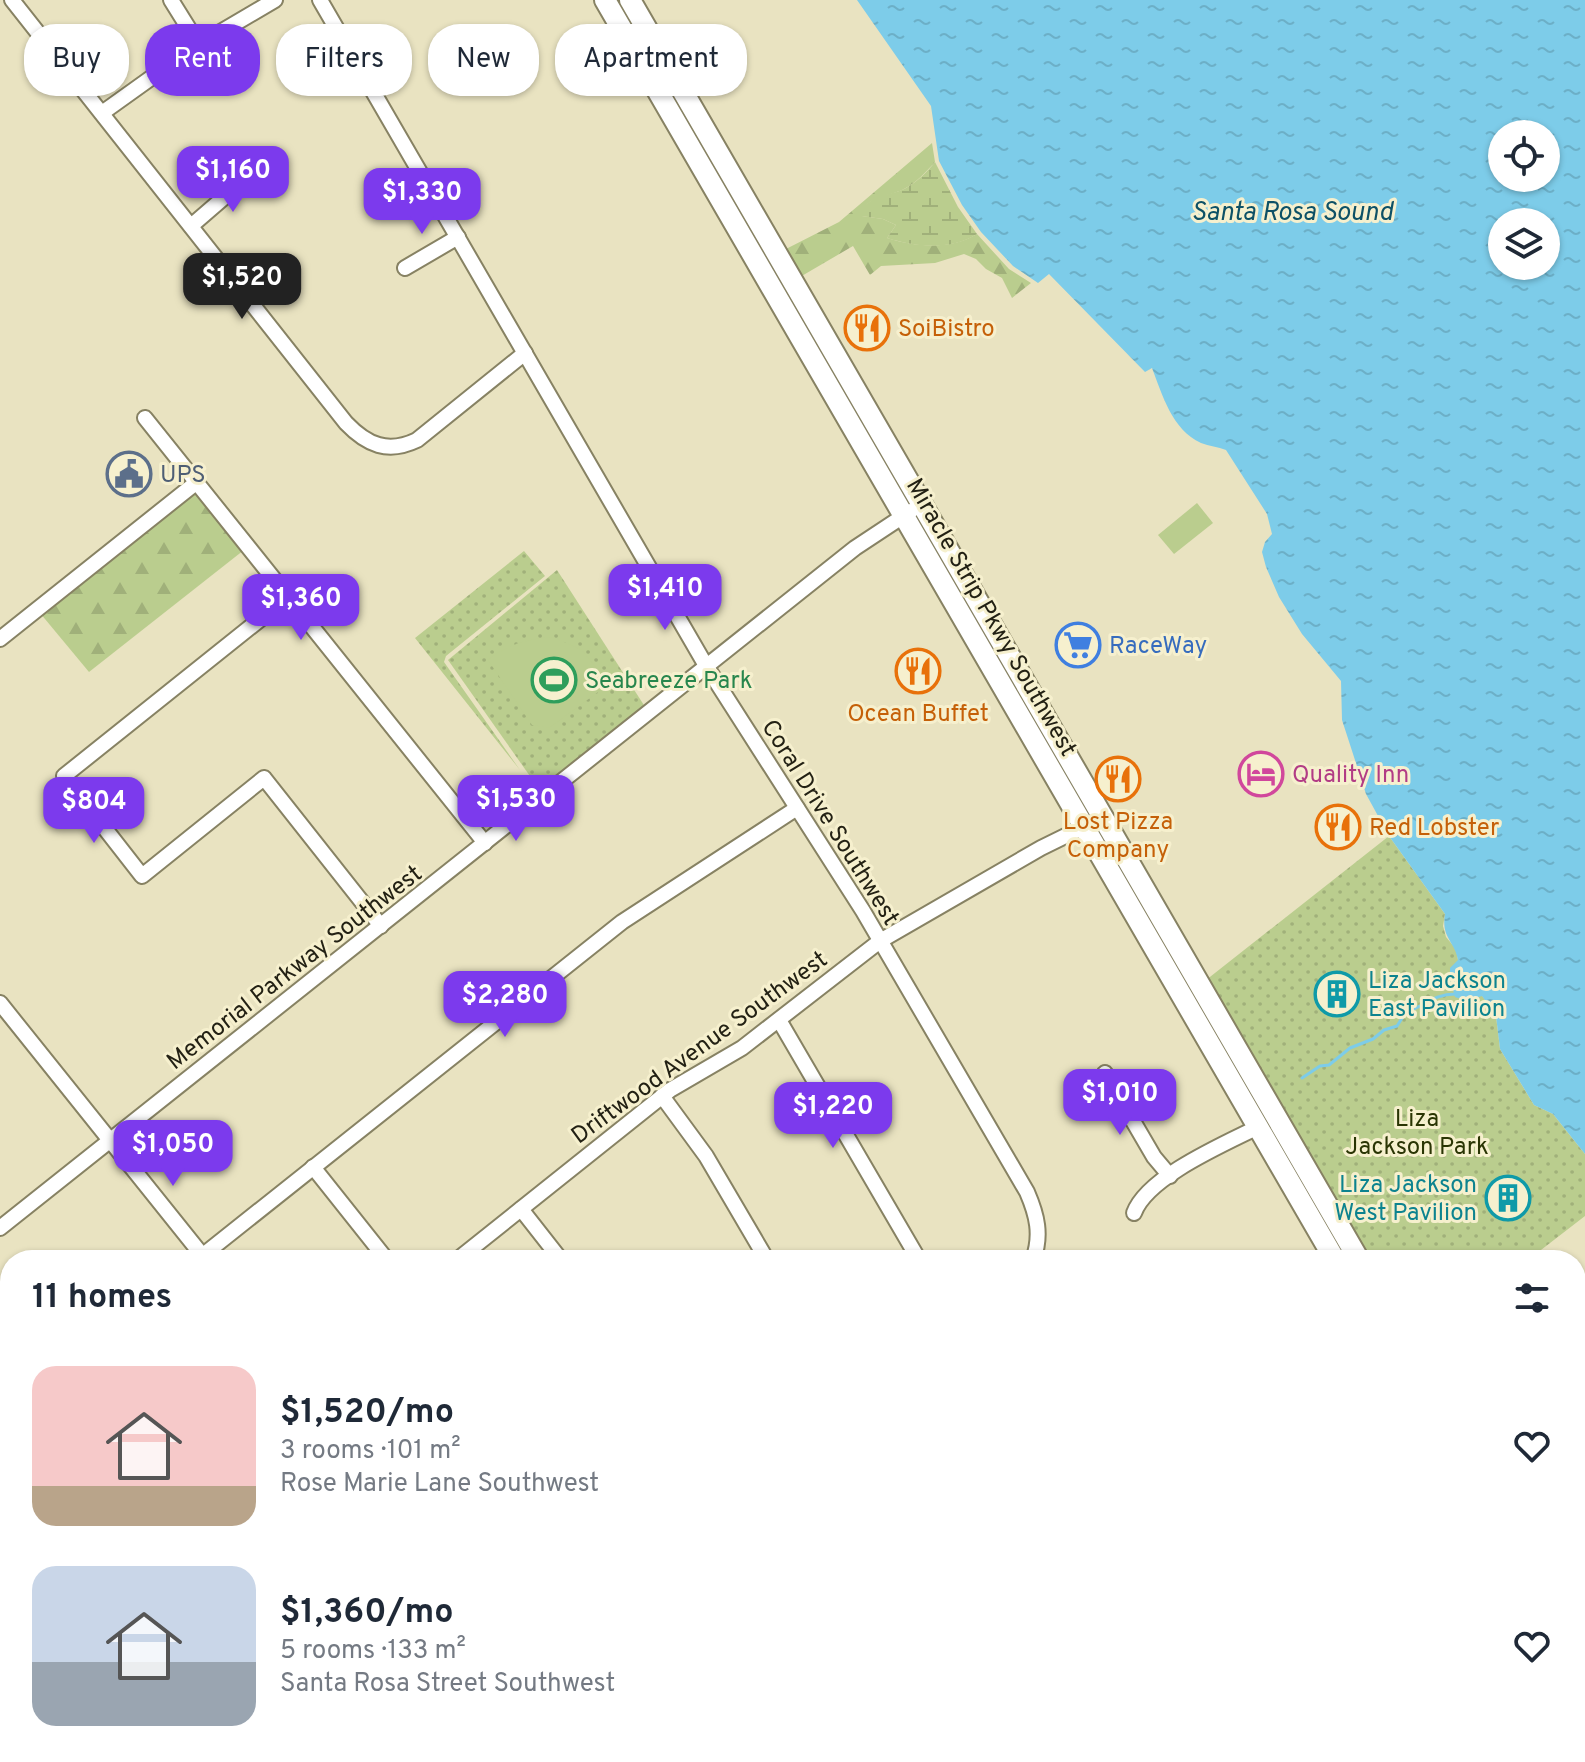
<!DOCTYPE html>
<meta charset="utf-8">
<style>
:root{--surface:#fff;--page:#f6f6f7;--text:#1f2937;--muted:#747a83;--accent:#7c3aed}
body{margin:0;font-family:Overpass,sans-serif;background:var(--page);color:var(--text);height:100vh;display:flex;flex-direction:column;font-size:30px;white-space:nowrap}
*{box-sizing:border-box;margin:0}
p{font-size:26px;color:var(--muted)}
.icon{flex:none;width:44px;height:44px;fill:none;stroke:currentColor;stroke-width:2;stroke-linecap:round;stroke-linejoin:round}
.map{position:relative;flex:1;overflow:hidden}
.side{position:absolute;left:0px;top:1250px;width:1586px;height:512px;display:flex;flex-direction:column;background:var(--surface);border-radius:32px 32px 0 0;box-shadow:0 2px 6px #0004}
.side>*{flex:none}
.hud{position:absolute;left:24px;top:24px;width:800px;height:72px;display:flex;gap:16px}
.buttons{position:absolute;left:1488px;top:120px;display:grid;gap:16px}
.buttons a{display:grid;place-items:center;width:72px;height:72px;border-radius:50%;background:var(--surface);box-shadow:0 2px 6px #0004;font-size:40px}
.price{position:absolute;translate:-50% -68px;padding:0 18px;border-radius:16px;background:var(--accent);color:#fff;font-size:26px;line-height:52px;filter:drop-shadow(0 2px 4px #0008)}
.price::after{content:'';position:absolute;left:50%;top:48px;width:24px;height:18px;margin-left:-12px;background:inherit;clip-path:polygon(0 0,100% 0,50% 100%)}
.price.selected{background:#222;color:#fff}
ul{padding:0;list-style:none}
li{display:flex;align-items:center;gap:24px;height:200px;padding:0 32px}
li span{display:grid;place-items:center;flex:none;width:224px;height:160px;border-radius:24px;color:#555}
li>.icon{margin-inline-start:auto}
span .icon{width:96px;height:96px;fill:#fffc;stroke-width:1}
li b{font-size:34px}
h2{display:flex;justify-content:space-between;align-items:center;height:96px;padding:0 32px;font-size:34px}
.pill{padding:0 28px;border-radius:32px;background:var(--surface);box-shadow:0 2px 6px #0004;font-size:28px;line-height:72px}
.pill.selected{background:var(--accent);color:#fff}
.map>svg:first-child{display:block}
</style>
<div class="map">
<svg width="1585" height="1762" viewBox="0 0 1585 1762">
<defs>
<pattern id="forest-firs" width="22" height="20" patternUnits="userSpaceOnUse" patternTransform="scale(2)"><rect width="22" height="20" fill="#bacd8e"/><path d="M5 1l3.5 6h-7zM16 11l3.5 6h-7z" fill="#a0b07a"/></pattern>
<pattern id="wetland-marsh" width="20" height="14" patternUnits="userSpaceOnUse" patternTransform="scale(2)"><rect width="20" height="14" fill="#bacd8e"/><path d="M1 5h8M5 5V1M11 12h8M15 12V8" fill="none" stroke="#a0b07a"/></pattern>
<pattern id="park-dots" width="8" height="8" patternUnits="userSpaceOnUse" patternTransform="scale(2)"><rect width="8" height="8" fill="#bacd8e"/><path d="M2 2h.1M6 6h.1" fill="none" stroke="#a0b07a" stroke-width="1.8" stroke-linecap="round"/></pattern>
<pattern id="water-ripples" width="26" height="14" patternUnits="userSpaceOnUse" patternTransform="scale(2)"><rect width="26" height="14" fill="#7dcce9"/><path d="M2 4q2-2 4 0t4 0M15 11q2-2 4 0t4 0" fill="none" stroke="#6cafc7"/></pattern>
</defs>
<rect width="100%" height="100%" fill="#e9e3c1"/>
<!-- forest -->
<g fill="url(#forest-firs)">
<path d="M932,143L935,162C926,172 916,183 904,189C889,197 865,195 862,216L883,219L896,225L887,238C915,247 951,250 977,234L1009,269L1031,283L1012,298L1002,278L986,269L976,259L964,254L935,263L881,266L870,275L853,246L800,277L784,250L839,222Z"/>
<polygon points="196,489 244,550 89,672 40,613"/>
</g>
<!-- wetland -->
<g fill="url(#wetland-marsh)">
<path d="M935,162L958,207L977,234C950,251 916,247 887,238L896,225L883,219L861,216L862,210C877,190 887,198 906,188C917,182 927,172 935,162Z"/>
<polygon points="1576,1699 1585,1715 1585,1762 1402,1762 1415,1752 1576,1752"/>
</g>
<!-- park -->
<g fill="url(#park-dots)">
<polygon points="524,551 545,576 446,656 444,662 520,770 415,638"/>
<polygon points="557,570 649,713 544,796 448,660"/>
<polygon points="1389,836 1445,914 1443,926 1446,937 1456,949 1458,960 1496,1016 1500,1049 1534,1105 1553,1114 1585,1154 1585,1216 1528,1260 1359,1260 1201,984"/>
<polygon points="0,1402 10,1414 10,1509 0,1511"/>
</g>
<!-- garden -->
<g fill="#bacd8e">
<polygon points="1197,503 1213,523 1174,554 1158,535"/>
<path d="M553,637L582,650L609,684L549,728L532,725L488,660C508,644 527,639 553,637Z"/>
</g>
<!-- water -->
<path fill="url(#water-ripples)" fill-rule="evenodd" d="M857,0H1585V1154L1553,1114L1534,1105L1500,1049L1496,1016L1482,996L1467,1001L1455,997L1450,979V968L1458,960C1454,940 1441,938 1445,914L1389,836L1366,794L1342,720L1341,681L1302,634L1279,597L1266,567L1262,552L1265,542L1272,534L1267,514L1226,450C1218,447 1209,446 1201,443C1172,430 1162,394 1152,368L1145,372L1049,274L1038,283L1013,266L981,232L962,205L939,161L931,106ZM1546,134V178H1502V134ZM1546,222V266H1502V222Z"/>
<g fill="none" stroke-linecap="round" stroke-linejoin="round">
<!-- stream -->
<g stroke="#7dcce9" stroke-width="3">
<path d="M1302,1078L1320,1066L1329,1065L1350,1048L1373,1039L1384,1030L1397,1026L1406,1012C1425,1006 1434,994 1455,994"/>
<polyline points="1576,1342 1585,1336"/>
</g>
<!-- minor casing -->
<g stroke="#878263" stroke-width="18">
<g id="minor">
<path d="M12,0L346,423C367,445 388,454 417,440L525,353"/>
<polyline points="171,0 199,45"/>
<path d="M320,0L705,664L863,911L1027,1192C1037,1215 1042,1235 1033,1260"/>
<polyline points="102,113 190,50 275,0"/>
<polyline points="191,226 250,175"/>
<polyline points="405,268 458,237"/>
<polyline points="145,418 485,843"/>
<polyline points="288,597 64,776 142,876 264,778 381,926"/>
<polyline points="0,639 197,482"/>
<polyline points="0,1003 206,1260"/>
<polyline points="779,1020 919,1260"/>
<polyline points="1105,1073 1154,1157 1170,1176"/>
<polyline points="662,1096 706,1156 767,1260"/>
<polyline points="313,1167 387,1260"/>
<polyline points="521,1209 561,1260"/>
<path d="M1134,1213C1147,1177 1224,1144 1258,1127"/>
<polyline points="0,1228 855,548 911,511"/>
<polyline points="202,1256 622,922 797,808"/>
<polyline points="457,1260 670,1090 742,1048 880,941 1041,848 1104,817"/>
<polyline points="0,1381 10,1373"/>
<polyline points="0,1514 10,1512"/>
<polyline points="0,1645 10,1642"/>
<polyline points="124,1752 130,1762"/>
<polyline points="279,1752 287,1762"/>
<polyline points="437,1752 445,1762"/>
<polyline points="602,1752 610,1762"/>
<polyline points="1128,1762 1140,1752"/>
</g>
</g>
<!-- highway casing -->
<g stroke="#878263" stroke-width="24">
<g id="highway">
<polyline points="605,0 1335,1260"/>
<polyline points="630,0 1359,1260"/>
<polyline points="1576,1631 1585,1646"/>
<polyline points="1576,1677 1585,1692"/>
</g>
</g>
<!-- minor -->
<use href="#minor" stroke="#fff" stroke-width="14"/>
<!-- highway -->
<use href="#highway" stroke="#fff" stroke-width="20"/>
</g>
<!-- icons -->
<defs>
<g id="restaurant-ring" transform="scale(2.3)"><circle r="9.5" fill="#f6f0ce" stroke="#e8710a" stroke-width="1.5"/><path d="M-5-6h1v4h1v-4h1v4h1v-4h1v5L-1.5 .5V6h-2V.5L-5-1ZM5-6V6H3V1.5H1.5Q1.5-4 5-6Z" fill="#e8710a"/></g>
<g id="civic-ring" transform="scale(2.3)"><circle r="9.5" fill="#f6f0ce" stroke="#5c6f8a" stroke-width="1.5"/><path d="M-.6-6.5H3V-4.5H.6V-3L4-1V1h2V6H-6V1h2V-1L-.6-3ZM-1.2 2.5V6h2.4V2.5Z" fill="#5c6f8a"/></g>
<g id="supermarket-ring" transform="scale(2.3)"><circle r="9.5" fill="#f6f0ce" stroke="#3f7fe0" stroke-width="1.5"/><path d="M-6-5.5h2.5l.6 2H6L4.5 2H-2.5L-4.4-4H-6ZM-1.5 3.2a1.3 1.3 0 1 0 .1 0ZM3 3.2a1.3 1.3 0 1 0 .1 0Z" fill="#3f7fe0"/></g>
<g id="stadium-ring" transform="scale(2.3)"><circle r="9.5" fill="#f6f0ce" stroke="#2e9e5b" stroke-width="1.5"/><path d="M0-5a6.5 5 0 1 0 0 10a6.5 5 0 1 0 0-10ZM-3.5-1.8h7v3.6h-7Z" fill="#2e9e5b"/></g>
<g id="hotel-ring" transform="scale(2.3)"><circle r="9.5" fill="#f6f0ce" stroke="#d1479c" stroke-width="1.5"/><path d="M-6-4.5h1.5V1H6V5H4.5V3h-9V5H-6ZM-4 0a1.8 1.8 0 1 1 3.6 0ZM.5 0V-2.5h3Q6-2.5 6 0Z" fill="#d1479c"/></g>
<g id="building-ring" transform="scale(2.3)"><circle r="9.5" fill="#f6f0ce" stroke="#0f9aa8" stroke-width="1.5"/><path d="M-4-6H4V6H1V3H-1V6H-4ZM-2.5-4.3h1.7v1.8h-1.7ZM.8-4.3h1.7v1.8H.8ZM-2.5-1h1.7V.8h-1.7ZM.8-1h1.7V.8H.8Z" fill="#0f9aa8"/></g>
</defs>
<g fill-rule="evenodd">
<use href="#restaurant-ring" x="867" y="328"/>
<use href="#civic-ring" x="129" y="474"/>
<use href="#supermarket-ring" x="1078" y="645"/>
<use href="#restaurant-ring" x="918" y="671"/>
<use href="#stadium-ring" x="554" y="680"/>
<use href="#hotel-ring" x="1261" y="774"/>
<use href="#restaurant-ring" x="1118" y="779"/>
<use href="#restaurant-ring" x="1338" y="827"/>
<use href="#building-ring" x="1337" y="994"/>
<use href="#building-ring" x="1508" y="1198"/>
</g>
<g text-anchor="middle" stroke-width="6" stroke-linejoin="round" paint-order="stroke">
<!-- food labels -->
<g font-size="24" fill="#c56008" stroke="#f6f0ce" text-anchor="start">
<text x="898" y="336">SoiBistro</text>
<text x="918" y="721" text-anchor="middle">Ocean Buffet</text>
<text x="1118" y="829" text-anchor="middle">Lost Pizza<tspan x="1118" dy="28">Company</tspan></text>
<text x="1369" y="835">Red Lobster</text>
</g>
<!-- service labels -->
<g font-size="24" fill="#4e5e75" stroke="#f6f0ce" text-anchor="start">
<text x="160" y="482">UPS</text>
</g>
<!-- street labels -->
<g font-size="24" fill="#232114" stroke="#f6f0ce">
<text transform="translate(992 617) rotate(60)" y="8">Miracle Strip Pkwy Southwest</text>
<text transform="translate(831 822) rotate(58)" y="8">Coral Drive Southwest</text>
<text transform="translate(294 967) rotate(-38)" y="8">Memorial Parkway Southwest</text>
<text transform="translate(699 1047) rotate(-36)" y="8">Driftwood Avenue Southwest</text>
</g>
<!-- shop labels -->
<g font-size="24" fill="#366cbe" stroke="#f6f0ce" text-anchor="start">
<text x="1109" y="653">RaceWay</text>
</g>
<!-- leisure labels -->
<g font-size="24" fill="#27864d" stroke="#f6f0ce" text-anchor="start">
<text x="585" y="688">Seabreeze Park</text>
</g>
<!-- hotel labels -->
<g font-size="24" fill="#b23c85" stroke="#f6f0ce" text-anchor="start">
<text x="1292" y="782">Quality Inn</text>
</g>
<!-- culture labels -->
<g font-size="24" fill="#0d838f" stroke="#f6f0ce" text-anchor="start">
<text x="1368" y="988">Liza Jackson<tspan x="1368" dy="28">East Pavilion</tspan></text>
<text x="1477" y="1192" text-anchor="end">Liza Jackson<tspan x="1477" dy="28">West Pavilion</tspan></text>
</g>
<!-- park labels -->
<g font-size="24" fill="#2a3504" stroke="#f6f0ce">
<text x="1417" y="1126">Liza<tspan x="1417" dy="28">Jackson Park</tspan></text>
</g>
<!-- water labels -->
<g font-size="26" font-style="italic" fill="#0d5166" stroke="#f6f0ce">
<text x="1292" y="220">Santa Rosa Sound</text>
</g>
</g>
</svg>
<div class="buttons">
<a><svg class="icon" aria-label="locate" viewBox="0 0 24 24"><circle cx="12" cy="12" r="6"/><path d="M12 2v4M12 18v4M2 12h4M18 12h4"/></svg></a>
<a><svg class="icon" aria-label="layers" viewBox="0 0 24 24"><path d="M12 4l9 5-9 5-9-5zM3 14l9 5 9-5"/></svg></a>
</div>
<b class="price" style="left:233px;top:214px">$1,160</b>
<b class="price" style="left:422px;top:236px">$1,330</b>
<b class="price selected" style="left:242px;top:321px">$1,520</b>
<b class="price" style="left:665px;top:632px">$1,410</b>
<b class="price" style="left:301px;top:642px">$1,360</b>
<b class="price" style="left:516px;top:843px">$1,530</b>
<b class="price" style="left:94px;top:845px">$804</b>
<b class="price" style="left:505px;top:1039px">$2,280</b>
<b class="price" style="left:1120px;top:1137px">$1,010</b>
<b class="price" style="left:833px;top:1150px">$1,220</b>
<b class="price" style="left:173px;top:1188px">$1,050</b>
<div class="hud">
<a class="pill">Buy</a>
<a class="pill selected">Rent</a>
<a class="pill">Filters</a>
<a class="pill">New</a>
<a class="pill">Apartment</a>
</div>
<section class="side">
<h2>11 homes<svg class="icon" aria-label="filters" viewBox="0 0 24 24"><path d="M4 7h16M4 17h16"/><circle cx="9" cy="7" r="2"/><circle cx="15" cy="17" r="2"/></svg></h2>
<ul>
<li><span style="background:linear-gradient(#f6c9c9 75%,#b9a48a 0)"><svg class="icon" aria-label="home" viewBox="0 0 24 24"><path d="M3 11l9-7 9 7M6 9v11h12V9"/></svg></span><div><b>$1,520/mo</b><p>3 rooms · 101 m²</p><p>Rose Marie Lane Southwest</p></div><svg class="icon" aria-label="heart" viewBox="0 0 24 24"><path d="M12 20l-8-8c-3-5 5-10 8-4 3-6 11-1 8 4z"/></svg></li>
<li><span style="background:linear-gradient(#c9d6e8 60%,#9aa5b1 0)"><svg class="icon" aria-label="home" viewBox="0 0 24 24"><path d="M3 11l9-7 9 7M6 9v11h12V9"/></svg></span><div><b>$1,360/mo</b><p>5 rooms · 133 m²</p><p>Santa Rosa Street Southwest</p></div><svg class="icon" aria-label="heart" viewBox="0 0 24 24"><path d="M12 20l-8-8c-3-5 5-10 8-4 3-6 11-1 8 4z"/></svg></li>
</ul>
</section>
</div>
